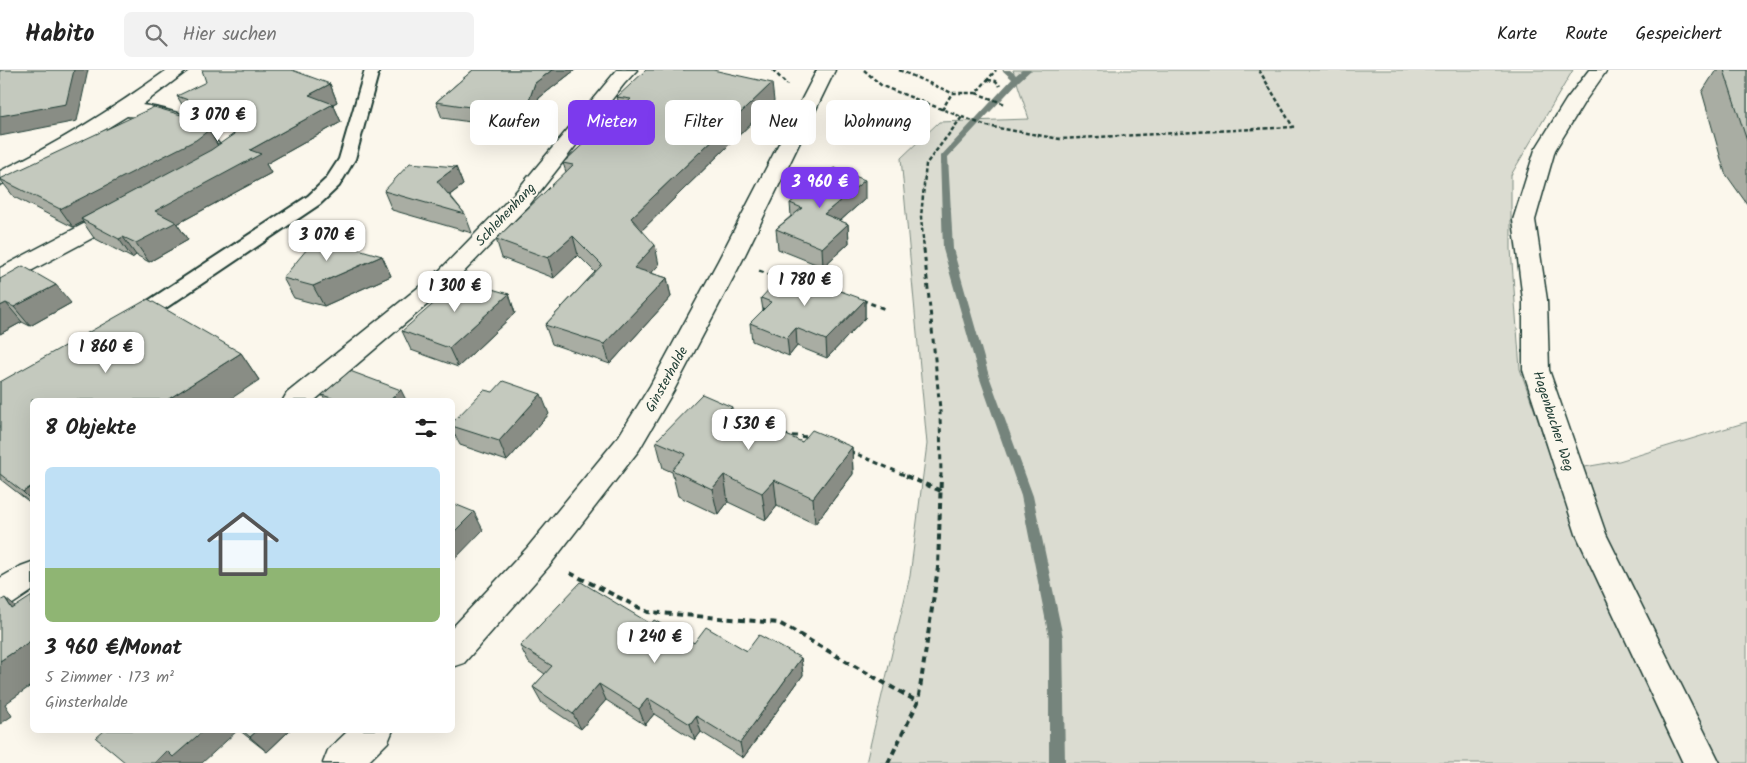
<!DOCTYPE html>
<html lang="de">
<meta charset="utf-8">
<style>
:root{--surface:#fff;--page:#f2f2f2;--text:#222;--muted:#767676;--line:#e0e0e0;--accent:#7c3aed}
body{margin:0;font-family:Kalam,sans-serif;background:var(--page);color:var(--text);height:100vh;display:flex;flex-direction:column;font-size:19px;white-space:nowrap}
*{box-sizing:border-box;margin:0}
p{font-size:16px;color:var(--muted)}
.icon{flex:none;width:28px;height:28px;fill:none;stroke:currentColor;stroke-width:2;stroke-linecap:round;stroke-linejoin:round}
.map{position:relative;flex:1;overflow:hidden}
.panel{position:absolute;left:30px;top:328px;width:425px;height:335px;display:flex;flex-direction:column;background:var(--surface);border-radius:8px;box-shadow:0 5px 20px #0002}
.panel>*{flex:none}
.banner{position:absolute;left:470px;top:30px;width:475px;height:45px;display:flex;gap:10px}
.price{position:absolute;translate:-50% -42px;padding:0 11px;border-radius:10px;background:#fff;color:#222;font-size:16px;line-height:32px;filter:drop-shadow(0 1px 2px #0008)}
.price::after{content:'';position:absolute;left:50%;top:30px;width:15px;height:11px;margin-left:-8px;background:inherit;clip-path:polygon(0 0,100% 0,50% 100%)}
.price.current{background:var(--accent);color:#fff}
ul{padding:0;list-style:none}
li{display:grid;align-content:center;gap:10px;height:265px;padding:0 15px}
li+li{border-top:1px solid var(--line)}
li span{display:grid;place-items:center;height:155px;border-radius:8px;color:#555}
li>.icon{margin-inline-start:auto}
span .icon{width:90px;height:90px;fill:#fffc;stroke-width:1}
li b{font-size:21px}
h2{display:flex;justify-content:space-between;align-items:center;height:60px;padding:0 15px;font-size:21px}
.tag{padding:0 18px;border-radius:8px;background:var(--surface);box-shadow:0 5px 20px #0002;font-size:18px;line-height:45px}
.tag.current{background:var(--accent);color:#fff}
header{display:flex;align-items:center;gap:30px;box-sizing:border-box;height:70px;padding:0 25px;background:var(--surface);border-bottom:1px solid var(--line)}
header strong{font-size:24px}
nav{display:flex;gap:28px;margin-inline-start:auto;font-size:18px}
.search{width:350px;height:45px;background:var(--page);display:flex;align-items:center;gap:12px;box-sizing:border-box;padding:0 18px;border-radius:8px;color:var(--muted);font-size:19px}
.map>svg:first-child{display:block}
</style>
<header>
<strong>Habito</strong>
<div class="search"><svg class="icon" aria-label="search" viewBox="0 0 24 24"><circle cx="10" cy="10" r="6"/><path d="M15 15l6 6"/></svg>Hier suchen</div>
<nav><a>Karte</a><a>Route</a><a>Gespeichert</a></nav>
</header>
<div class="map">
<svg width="1747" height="693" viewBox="0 0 1747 693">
<rect width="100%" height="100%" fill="#fbf7ec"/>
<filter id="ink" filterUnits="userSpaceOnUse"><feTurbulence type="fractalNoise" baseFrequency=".02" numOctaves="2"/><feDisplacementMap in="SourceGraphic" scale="10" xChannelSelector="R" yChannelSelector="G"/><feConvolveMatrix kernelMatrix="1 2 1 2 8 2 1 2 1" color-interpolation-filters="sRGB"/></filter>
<g filter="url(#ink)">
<!-- green -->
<polygon fill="#dbdcd1" stroke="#7d8c82" points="1013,0 1573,0 1511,105 1511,179 1520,299 1556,402 1619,391 1747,352 1747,693 866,693 910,506 927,374 901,88 939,52 1029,49"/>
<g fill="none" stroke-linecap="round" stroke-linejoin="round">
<!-- stream -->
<polygon fill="#74847b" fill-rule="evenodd" points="1002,0 1010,0 1016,5 1022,0 1031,0 1019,11 948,87 953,179 989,306 1033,426 1063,567 1065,693 1049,693 1049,567 1021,426 979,306 943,179 940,87 1012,9"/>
<!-- service casing -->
<g stroke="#1f3d34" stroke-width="4">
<polygon id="service" points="365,0 379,0 355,89 339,116 320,134 139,256 132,258 125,256 122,251 125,246 308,126 326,109 339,89"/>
</g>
<!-- minor casing -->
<g stroke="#1f3d34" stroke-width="3">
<g id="minor">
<path d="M167,0H188L142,35C155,36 222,54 231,61C238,66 240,73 242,81C235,92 218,102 205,98L202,94L205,90L221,79L220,73L216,68L152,48L127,46L55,90L0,115V101C59,73 114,38 167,0Z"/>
<polygon points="617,0 637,0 624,14 530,134 456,210 315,330 283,330 287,323 440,200 514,124"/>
<polygon points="817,0 835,0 742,191 674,320 639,380 549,496 464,593 452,597 452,558 527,478 619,366 650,316 718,191"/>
<polygon points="1589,0 1607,0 1585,31 1555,80 1535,150 1547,230 1549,300 1606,464 1720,693 1683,693 1576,464 1523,300 1523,230 1513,150 1535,80 1566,30"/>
<polygon points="122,136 130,138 133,143 130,148 8,213 0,216 0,198 114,138"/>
<polygon points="32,492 32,521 11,535 0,539 0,508 21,496"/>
<polygon points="349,660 393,660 388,672 367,693 323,693 328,680"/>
</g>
</g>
<!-- path-far2 -->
<g stroke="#1f3d34" stroke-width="2.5" stroke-dasharray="4 2.5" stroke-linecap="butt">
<polyline points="773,0 787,15"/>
<polyline points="864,0 882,16 962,47 926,94 921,147 924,180"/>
<polyline points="899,0 952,23 976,23 996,0"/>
<polyline points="988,10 996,11 1000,16"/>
<polyline points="976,23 1005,34"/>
<polyline points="942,40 952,23"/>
<polyline points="962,47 987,56 1060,69 1293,57 1259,0"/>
</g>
<!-- path-far1 -->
<g stroke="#1f3d34" stroke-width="3" stroke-dasharray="5 4" stroke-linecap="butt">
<polyline points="924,179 940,339 941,407"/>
<polyline points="759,201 782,209"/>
<polyline points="862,230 885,239"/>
<polyline points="783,365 809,367"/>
<polyline points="850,381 909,407"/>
</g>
<!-- path -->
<g stroke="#1f3d34" stroke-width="4" stroke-dasharray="6 4.5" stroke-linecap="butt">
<polyline points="906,406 941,421"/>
<polyline points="570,503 648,542 779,553 918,632"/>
<polyline points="888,693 918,632 938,498 941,406"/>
</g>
<!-- service -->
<use href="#service" fill="#fbf7ec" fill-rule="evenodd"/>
<!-- minor -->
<use href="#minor" fill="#fbf7ec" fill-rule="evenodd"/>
</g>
<!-- wall -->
<g fill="#a9ada3" stroke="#1f3d34">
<polygon points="473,0 575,0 539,28 528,60 442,48 436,32"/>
<polygon points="1716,0 1747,0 1747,134 1725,103 1702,22"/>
<polygon points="330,14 337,32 333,34 341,52 266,94 271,103 177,154 188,170 149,192 136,185 132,188 94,168 83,152 73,157 14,127 0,109 205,52 218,76 234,64 232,60 187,43 177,26"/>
<polygon points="617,27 774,31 642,160 659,195 651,203 667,208 671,227 610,294 552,274 545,255 595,202 578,185 554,208 502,188 496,169 566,102 563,93 620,39"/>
<polygon points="456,97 463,115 450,125 465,144 472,163 392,140 384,121"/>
<polygon points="865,129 840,151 848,154 849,173 823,197 778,179 776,159 791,146 790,133"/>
<polygon points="382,186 391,206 324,236 294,228 283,208"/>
<polygon points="0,209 71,233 30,256 22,252 0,264"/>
<polygon points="509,224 515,243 458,297 411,280 402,261"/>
<polygon points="761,228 865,230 865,248 827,288 797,276 789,286 752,271 750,253 763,240"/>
<polygon points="241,283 259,310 32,330 32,434 0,409 0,312"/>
<polygon points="322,325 406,330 325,330"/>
<polygon points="732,337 732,341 802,372 852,377 853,404 815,454 777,436 766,450 728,432 718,445 678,426 672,402 663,398 656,371"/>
<polygon points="549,344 507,391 460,375 452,360 452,353"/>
<polygon points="651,554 694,573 801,588 803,605 743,688 701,662 695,670 654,644 645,655 606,630 581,659 542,633 533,617 545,604 529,593 520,576"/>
<polygon points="239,660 290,660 267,682"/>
</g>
<!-- shaded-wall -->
<g fill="#898d85" stroke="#1f3d34">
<polygon points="74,0 88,0 77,51 0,66 0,46"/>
<polygon points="552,0 575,0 539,28 528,60 524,45 535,13"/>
<polygon points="772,13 774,31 635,167 631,148"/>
<polygon points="330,14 337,32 317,42 309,25"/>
<polygon points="333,34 341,52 266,94 271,103 177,154 188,170 149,192 136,173 155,141 250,80"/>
<polygon points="205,52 219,78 81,149 83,152 73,157 60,139"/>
<polygon points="456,97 463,115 444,129 437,111"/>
<polygon points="865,110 865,129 825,164 824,144"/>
<polygon points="848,154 849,173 823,197 822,178"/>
<polygon points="573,166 578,185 554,208 548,188"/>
<polygon points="123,167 136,185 132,188 119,169"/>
<polygon points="655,175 659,195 638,217 634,198"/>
<polygon points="382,186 391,206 324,236 313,216"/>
<polygon points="667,208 671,227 610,294 604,274"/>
<polygon points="56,215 71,233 30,256 14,237"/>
<polygon points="509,224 515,243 458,297 449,278"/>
<polygon points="865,230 865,248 827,288 826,270"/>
<polygon points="6,233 22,252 0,264 0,236"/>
<polygon points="796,258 797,276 789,286 787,268"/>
<polygon points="241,283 259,310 229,330 167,330"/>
<polygon points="401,320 406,330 390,330"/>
<polygon points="541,324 549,344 507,391 499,371"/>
<polygon points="852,377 853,404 815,454 813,428"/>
<polygon points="724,405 728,432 718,445 712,419"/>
<polygon points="774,410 777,436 766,450 762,423"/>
<polygon points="32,416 32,431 23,422"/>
<polygon points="474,442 483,460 452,492 452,464"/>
<polygon points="5,528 32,551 12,539"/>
<polygon points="32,570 32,615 5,634 12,646 0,654 0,591"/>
<polygon points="801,588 803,605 743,688 740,673"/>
<polygon points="599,614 606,630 581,659 573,644"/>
<polygon points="648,628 654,644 645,655 639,639"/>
<polygon points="696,646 701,662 695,670 690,654"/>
<polygon points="204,660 238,660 202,693 154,693 167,681"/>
<polygon points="258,660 290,660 267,682 250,667"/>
</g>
<!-- building -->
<g fill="#c4c9be" stroke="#1f3d34">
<polygon points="0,0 74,0 66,34 0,46"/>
<polygon points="202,0 292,0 330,14 309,25 333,34 250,80 261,84 155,141 176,152 136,173 123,167 119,169 81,149 211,80 234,64 230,51 222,42 177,26 206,12"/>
<polygon points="473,0 552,0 535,13 524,45 436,32"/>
<polygon points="646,0 713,0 772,13 631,148 655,175 634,198 667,208 604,274 545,255 602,195 573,166 548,188 496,169 573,95 563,93 631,29 617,27"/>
<polygon points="1724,0 1747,0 1747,71"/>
<polygon points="154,37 205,52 209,60 196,70 60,139 0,109"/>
<polygon points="410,93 456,97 437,111 465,144 384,121"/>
<polygon points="834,98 865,110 824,144 848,154 822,178 776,159 802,138 790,133"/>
<polygon points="317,167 382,186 313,216 283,208"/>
<polygon points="23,196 56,215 14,237 6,233 0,236 0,209"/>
<polygon points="786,201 865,230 826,270 796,258 787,268 750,253 771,232 761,228"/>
<polygon points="461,210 509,224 449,278 402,261"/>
<polygon points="148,229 241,283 167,330 32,330 32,416 23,422 0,404 0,312"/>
<polygon points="350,301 401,320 390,330 338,330 322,325"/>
<polygon points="503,311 541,324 499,371 452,356 452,353 484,320 493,322"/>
<polygon points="702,324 732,337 729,340 802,372 812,360 852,377 813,428 774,410 762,423 724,405 712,419 672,400 686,384 656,371"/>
<polygon points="452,433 474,442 452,464"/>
<polygon points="581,512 651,554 654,550 694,573 706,557 747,581 759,565 801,588 740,673 696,646 690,654 648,628 639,639 599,614 573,644 533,617 552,596 520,576"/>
<polygon points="32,526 32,570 0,591 0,531 5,528 12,539"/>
<polygon points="105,660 204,660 173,687 167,681 154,693 126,693 96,668"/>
<polygon points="242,660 258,660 250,667"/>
</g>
</g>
<g text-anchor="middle" stroke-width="4" stroke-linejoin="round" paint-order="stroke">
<!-- street labels -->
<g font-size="14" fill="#1f3d34" stroke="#fbf7ec">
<text transform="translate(505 144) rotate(-47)" y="5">Schlehenhang</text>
<text transform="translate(666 309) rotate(-61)" y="5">Ginsterhalde</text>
<text transform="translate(1554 351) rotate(72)" y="5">Hagenbucher Weg</text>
</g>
</g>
</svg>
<b class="price" style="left:218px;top:72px">3 070 €</b>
<b class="price current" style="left:820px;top:139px">3 960 €</b>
<b class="price" style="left:327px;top:192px">3 070 €</b>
<b class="price" style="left:805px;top:237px">1 780 €</b>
<b class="price" style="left:455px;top:243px">1 300 €</b>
<b class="price" style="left:106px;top:304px">1 860 €</b>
<b class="price" style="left:749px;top:381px">1 530 €</b>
<b class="price" style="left:655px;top:594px">1 240 €</b>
<div class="banner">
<a class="tag">Kaufen</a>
<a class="tag current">Mieten</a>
<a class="tag">Filter</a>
<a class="tag">Neu</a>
<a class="tag">Wohnung</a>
</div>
<section class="panel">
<h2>8 Objekte<svg class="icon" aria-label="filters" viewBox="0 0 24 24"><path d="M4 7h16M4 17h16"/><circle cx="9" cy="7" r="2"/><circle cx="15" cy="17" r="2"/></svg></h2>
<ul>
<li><span style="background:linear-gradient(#bfe0f5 65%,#8fb573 0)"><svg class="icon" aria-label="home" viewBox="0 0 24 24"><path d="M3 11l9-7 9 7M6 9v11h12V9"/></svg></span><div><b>3 960 €/Monat</b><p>5 Zimmer · 173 m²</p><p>Ginsterhalde</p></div></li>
</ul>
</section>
</div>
